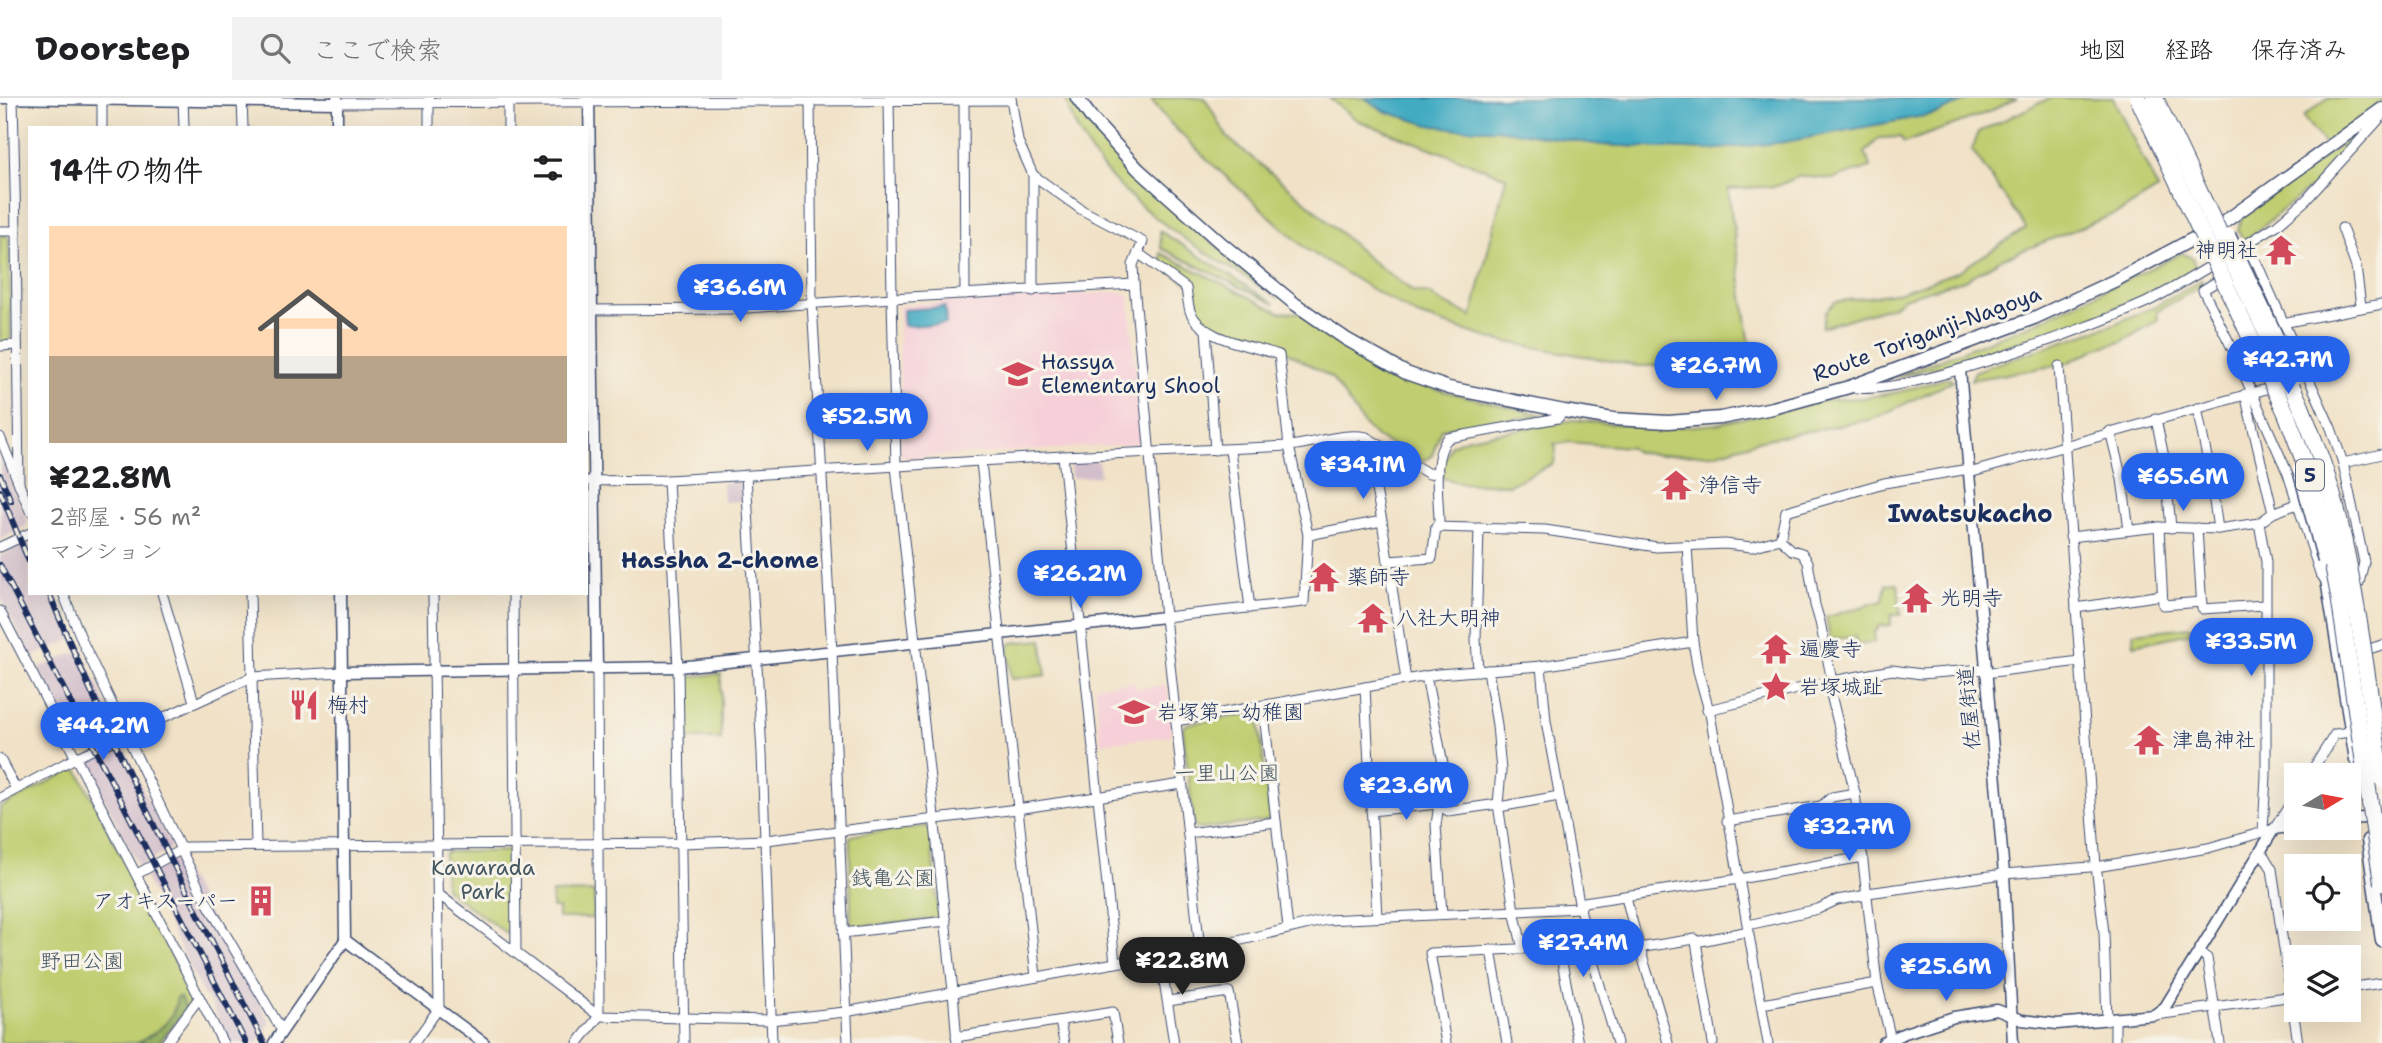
<!DOCTYPE html>
<html lang="ja">
<meta charset="utf-8">
<style>
:root{--surface:#fff;--page:#f2f2f2;--text:#202124;--muted:#757577;--line:#e0e0e0;--accent:#2563eb}
body{margin:0;font-family:"Shantell Sans","Klee One",sans-serif;background:var(--page);color:var(--text);height:100vh;display:flex;flex-direction:column;font-size:26px;white-space:nowrap}
*{box-sizing:border-box;margin:0}
p{font-size:23px;color:var(--muted)}
.icon{flex:none;width:38px;height:38px;fill:none;stroke:currentColor;stroke-width:2;stroke-linecap:round;stroke-linejoin:round}
.map{position:relative;flex:1;overflow:hidden}
.drawer{position:absolute;left:28px;top:28px;width:560px;height:469px;display:flex;flex-direction:column;background:var(--surface);border-radius:0px;box-shadow:0 7px 28px #0002}
.drawer>*{flex:none}
.needle{width:46px;rotate:80deg}
.tools{position:absolute;left:2284px;top:665px;display:grid;gap:14px}
.tools a{display:grid;place-items:center;width:77px;height:77px;border-radius:0px;background:var(--surface);box-shadow:0 7px 28px #0002;font-size:35px}
.price{position:absolute;translate:-50% -60px;padding:0 16px;border-radius:24px;background:var(--accent);color:#fff;font-size:23px;line-height:46px;filter:drop-shadow(0 2px 4px #0008)}
.price::after{content:'';position:absolute;left:50%;top:42px;width:21px;height:16px;margin-left:-10px;background:inherit;clip-path:polygon(0 0,100% 0,50% 100%)}
.price.on{background:#222;color:#fff}
ul{padding:0;list-style:none}
li{display:grid;align-content:center;gap:14px;height:371px;padding:0 21px}
li span{display:grid;place-items:center;height:217px;border-radius:0px;color:#555}
li>.icon{margin-inline-start:auto}
span .icon{width:126px;height:126px;fill:#fffc;stroke-width:1}
li b{font-size:30px}
h2{display:flex;justify-content:space-between;align-items:center;height:84px;padding:0 21px;font-size:30px}
header{display:flex;align-items:center;gap:42px;box-sizing:border-box;height:98px;padding:0 35px;background:var(--surface);border-bottom:2px solid var(--line)}
header strong{font-size:33px}
nav{display:flex;gap:38px;margin-inline-start:auto;font-size:24px}
.search{width:490px;height:63px;background:var(--page);display:flex;align-items:center;gap:18px;box-sizing:border-box;padding:0 24px;border-radius:0px;color:var(--muted);font-size:26px}
.map>svg:first-child{display:block}
</style>
<header>
<strong>Doorstep</strong>
<div class="search"><svg class="icon" aria-label="search" viewBox="0 0 24 24"><circle cx="10" cy="10" r="6"/><path d="M15 15l6 6"/></svg>ここで検索</div>
<nav><a>地図</a><a>経路</a><a>保存済み</a></nav>
</header>
<div class="map">
<svg width="2382" height="945" viewBox="0 0 2382 945">
<rect width="100%" height="100%" fill="#f7f3e8"/>
<filter id="ink" filterUnits="userSpaceOnUse"><feTurbulence type="fractalNoise" baseFrequency=".0143" numOctaves="2"/><feDisplacementMap in="SourceGraphic" scale="14" xChannelSelector="R" yChannelSelector="G"/><feConvolveMatrix kernelMatrix="1 2 1 2 8 2 1 2 1" color-interpolation-filters="sRGB"/></filter>
<filter id="wash" filterUnits="userSpaceOnUse"><feTurbulence type="fractalNoise" baseFrequency=".00686" numOctaves="4" result="noise"/><feDisplacementMap in="SourceGraphic" scale="28" xChannelSelector="R" yChannelSelector="G"/><feGaussianBlur stdDeviation="1.57" result="paint"/><feColorMatrix in="noise" values="0 0 0 0 0 0 0 0 0 0 0 0 0 0 0 0 0 1.4 0 .05"/><feComposite in="paint" operator="in"/></filter>
<g filter="url(#wash)">
<rect width="100%" height="100%" fill="#f1e2c7"/>
<!-- built -->
<g fill="#f6cfd8">
<polygon points="1123,194 1129,199 1141,341 1137,346 905,360 901,357 899,210 902,207"/>
<polygon points="1134,584 1136,591 1167,587 1172,638 1101,645 1095,588"/>
</g>
<!-- industrial -->
<g fill="#d1bdca">
<polygon points="0,354 27,423 27,427 0,442"/>
<polygon points="1098,362 1100,378 1071,380 1070,368 1073,364"/>
<polygon points="738,384 741,387 742,403 723,404 722,385"/>
<polygon points="30,442 30,495 56,495 76,540 31,559 0,498 0,458"/>
<polygon points="82,552 116,629 114,635 81,650 38,570"/>
<polygon points="119,646 125,649 145,696 171,747 169,752 141,767 138,767 87,667 89,662"/>
<polygon points="174,762 179,764 270,924 258,945 231,945 208,901 203,896 145,779"/>
</g>
<!-- green -->
<g fill="#c0cd6f" stroke="#6e7e66" stroke-width="2">
<path d="M1065,0H1070C1098,40 1133,72 1169,106C1205,138 1241,170 1279,200C1200,150 1092,96 1065,0Z"/>
<polygon points="1150,0 1205,0 1228,40 1304,102 1369,161 1414,194 1430,196 1438,203 1472,218 1506,79 1357,22 1329,0 1365,0 1384,13 1458,31 1496,31 1602,47 1709,52 1785,44 1939,15 1971,0 2017,0 1991,13 1904,45 1900,39 1879,40 1865,55 1871,69 1833,81 1800,78 1777,88 1728,91 1750,248 1697,260 1684,267 1638,268 1496,242 1472,235 1417,217 1380,196 1306,151 1211,65 1171,26"/>
<polygon points="2050,0 2113,0 2158,91 2122,113 2004,160 1967,181 1904,200 1893,208 1822,229 1826,213 1835,204 1901,194 1959,173 2026,130 1972,52 1979,34"/>
<polygon points="2328,0 2382,0 2382,4 2325,47 2303,19"/>
<polygon points="2353,38 2356,40 2315,86 2244,143 2238,132 2243,117"/>
<polygon points="1160,133 1275,206 1161,150"/>
<polygon points="0,137 6,137 9,143 11,239 7,244 0,244"/>
<polygon points="1161,155 1279,214 1299,215 1435,291 1543,317 1441,331 1432,358 1423,363 1376,339 1365,328 1332,280 1277,248 1225,234 1209,224 1196,211 1190,186 1162,168"/>
<path d="M2182,155L2192,160L2196,171C2146,200 2094,219 2039,237C1991,253 1944,269 1895,279L2037,224Z"/>
<polygon points="2202,182 2202,188 2157,213 2158,222 2121,244 2098,250 2065,266 1971,282 1975,273 2109,228 2154,209"/>
<polygon points="1948,280 1953,283 1873,321 1761,342 1714,356 1661,357 1636,354 1629,349 1568,344 1554,346 1556,350 1554,365 1509,387 1463,385 1442,380 1444,365 1451,347 1468,340 1574,322 1651,329 1684,329 1716,326 1824,302 1862,300 1899,294"/>
<path d="M1898,485L1901,517H1891V527L1878,528V532L1874,533L1875,544L1857,546L1855,539L1830,541L1826,519C1846,515 1863,507 1883,503L1886,486Z"/>
<polygon points="2190,529 2191,535 2134,547 2133,535"/>
<polygon points="1042,542 1046,577 1011,581 1008,550 1012,545"/>
<polygon points="721,576 721,641 685,641 685,582 687,579"/>
<polygon points="1255,615 1258,617 1270,719 1267,723 1199,731 1194,727 1183,631 1187,626"/>
<polygon points="72,672 78,672 192,898 189,907 159,945 0,945 0,709"/>
<polygon points="926,728 930,732 939,820 851,830 850,739 854,737"/>
<polygon points="509,753 511,758 512,832 507,836 448,793 445,789 444,757 446,754"/>
<polygon points="594,794 594,820 558,820 558,810 552,810 552,795"/>
</g>
<!-- forest -->
<path fill="#98b062" stroke="#5a7060" stroke-width="2" d="M177,899H180L186,911L159,945H138C159,932 174,925 177,899Z"/>
<!-- water -->
<g fill="#42abc2" stroke="#2e6d90" stroke-width="2">
<polygon points="1365,0 1971,0 1939,15 1785,44 1709,52 1602,47 1496,31 1458,31 1429,27 1384,13"/>
<polygon points="945,209 946,226 904,228 903,212"/>
</g>
</g>
<g filter="url(#ink)">
<g fill="none" stroke-linecap="round" stroke-linejoin="round">
<!-- minor casing -->
<g stroke="#3b4a6e" stroke-width="11">
<g id="minor">
<polyline points="13,0 16,133"/>
<polyline points="102,0 102,30"/>
<polyline points="183,0 184,30"/>
<polyline points="242,0 243,30"/>
<polyline points="429,0 429,30"/>
<polyline points="508,0 508,30"/>
<polyline points="810,0 812,205 832,553 848,945"/>
<polyline points="1011,0 1018,43 1033,77 1033,193"/>
<polyline points="964,4 965,196"/>
<polyline points="337,5 1011,2"/>
<path d="M1033,77L1082,112L1143,144L1138,155L1186,190C1187,197 1188,206 1190,213C1202,243 1252,247 1279,257L1289,348L1308,437L1304,504L1165,519"/>
<polyline points="2342,130 2356,169 2361,208"/>
<polyline points="0,133 16,133 19,386"/>
<polyline points="2232,155 2277,127 2306,102 2382,18"/>
<polyline points="2239,171 2255,161 2331,330 2343,365"/>
<polyline points="2224,179 2203,192 2234,254 2288,376 2320,475 2325,482"/>
<polyline points="1134,186 1133,167 1138,155"/>
<polyline points="586,212 734,211 892,200 889,0"/>
<polyline points="2279,221 2282,225 2382,206"/>
<polyline points="1206,232 1215,352"/>
<polyline points="0,248 17,247"/>
<polyline points="2059,268 2076,510 2096,767 2104,835 2107,923"/>
<path d="M1850,289C1896,302 2097,227 2147,204C2171,192 2194,178 2217,164"/>
<polyline points="2245,296 2273,415"/>
<polyline points="2197,310 2209,369 2218,431"/>
<polyline points="2156,321 2165,364 2171,430"/>
<polyline points="2110,333 2122,381 2129,432"/>
<polyline points="0,339 30,413"/>
<polyline points="1366,339 1382,423 1406,582"/>
<polyline points="1230,352 1250,510"/>
<polyline points="1063,358 1115,865"/>
<polyline points="981,364 1036,879"/>
<polyline points="1969,375 2277,288"/>
<polyline points="746,377 762,655 772,945"/>
<polyline points="668,382 678,569 684,945"/>
<path d="M586,383L668,382L1063,358L1289,348C1312,346 1345,334 1366,339L1429,376L1438,373"/>
<polyline points="2259,425 2266,464 2266,678 2263,733"/>
<polyline points="1436,429 1545,432 1657,449 1725,446 1752,449 1780,441 1786,413 1884,385 1969,371"/>
<polyline points="2159,429 2163,507 2202,504"/>
<polyline points="2197,430 2202,511 2265,507"/>
<polyline points="1308,437 1382,423"/>
<polyline points="2070,439 2159,429 2218,431 2259,425 2273,415 2297,406"/>
<polyline points="1780,441 1792,452 1802,455 1808,464 1815,507 1820,524 1832,583"/>
<polyline points="1687,447 1693,544 1698,573 1710,616 1768,945"/>
<polyline points="0,449 30,435"/>
<path d="M1388,463L1432,460L1436,429L1439,424C1439,398 1431,360 1448,340L1558,320L1564,313"/>
<polyline points="2359,485 2364,464 2343,365 2382,356"/>
<polyline points="63,495 83,545 201,794 282,933"/>
<polyline points="162,495 194,604"/>
<polyline points="250,495 256,748"/>
<polyline points="513,495 516,855"/>
<polyline points="2076,510 2162,497"/>
<polyline points="0,513 223,945"/>
<polyline points="2369,551 2382,547"/>
<polyline points="1541,568 1546,623 1580,810 1589,850 1617,945"/>
<polyline points="1488,572 1497,627 1501,673 1498,706 1514,813 1523,851"/>
<polyline points="1478,573 1476,541 1479,430"/>
<polyline points="1985,575 2080,563"/>
<polyline points="1426,578 1444,671 1436,727 1442,816"/>
<polyline points="1828,584 1855,695 1877,885 1889,933 1890,945"/>
<polyline points="1365,589 1377,819"/>
<polyline points="1263,607 1288,830"/>
<polyline points="1707,612 1832,583 1892,572 1921,576 1985,571"/>
<polyline points="1176,623 1438,576 1541,568 1693,544"/>
<polyline points="0,661 16,691"/>
<polyline points="2309,677 2335,636 2351,634"/>
<polyline points="0,700 77,659 252,579 343,574"/>
<polyline points="1499,709 1559,698"/>
<polyline points="1371,713 1438,706 1448,713 1498,706"/>
<polyline points="1727,723 1821,708 1832,699 1855,695"/>
<polyline points="1188,735 1276,724"/>
<polyline points="2261,753 2272,771 2298,945"/>
<polyline points="137,776 186,749 681,745 766,742 1017,711 1182,686"/>
<polyline points="1868,795 2004,776 2102,768 2208,750 2274,731 2296,697"/>
<polyline points="438,796 599,918 770,922 845,914 1115,865 1200,852 1326,822 1580,810 1584,804 1739,781 1863,759"/>
<path d="M1626,798C1637,848 1655,895 1668,945"/>
<polyline points="1748,827 1818,811 1837,802 1867,797"/>
<polyline points="843,835 946,823"/>
<polyline points="1696,844 1713,945"/>
<polyline points="1638,850 1695,841 1696,844 1749,833"/>
<polyline points="1491,852 1507,945"/>
<polyline points="2199,853 2207,860 2220,945"/>
<polyline points="1160,858 1174,945"/>
<polyline points="2348,890 2382,885"/>
<polyline points="1168,903 1229,894 1238,945"/>
<polyline points="1762,906 1877,885"/>
<polyline points="2156,917 2294,898"/>
<polyline points="2115,922 2115,945"/>
<polyline points="1060,923 1064,945"/>
<polyline points="956,939 1113,914 1118,945"/>
<polyline points="166,945 199,900"/>
<polyline points="414,945 439,910 433,495"/>
<polyline points="578,945 599,918 597,571"/>
<polyline points="957,945 953,893 896,368 892,200 1134,186 1165,519 1200,852"/>
<polyline points="1446,945 1430,855 1559,849 1578,945"/>
</g>
</g>
<!-- tertiary casing -->
<g stroke="#3b4a6e" stroke-width="13">
<g id="tertiary">
<polyline points="0,0 337,5"/>
<polyline points="337,0 337,30"/>
<polyline points="589,0 597,571"/>
<polyline points="1960,272 2004,776 2013,945"/>
<polyline points="341,495 345,842 484,945"/>
<polyline points="343,574 678,569 1165,519"/>
<polyline points="2348,721 2382,719"/>
<polyline points="274,945 345,842"/>
<polyline points="1883,945 1905,935 1954,919 1997,912 2022,922 2057,926 2154,917 2165,909 2274,731 2296,728"/>
</g>
</g>
<!-- secondary casing -->
<g stroke="#3b4a6e" stroke-width="15">
<g id="secondary">
<polyline points="1077,0 1093,22 1138,71 1222,146 1295,206 1346,241 1406,275 1449,290 1564,313 1613,321 1668,324 1720,320 1773,310 1849,289 2034,220 2116,182 2223,125 2382,11"/>
<polyline points="2324,463 2356,662"/>
<polyline points="2368,742 2382,843"/>
</g>
</g>
<!-- minor -->
<use href="#minor" stroke="#fff" stroke-width="9"/>
<!-- tertiary -->
<use href="#tertiary" stroke="#fff" stroke-width="10"/>
<!-- secondary -->
<use href="#secondary" stroke="#fff" stroke-width="12"/>
<!-- rail casing -->
<g stroke="#1b2f5e" stroke-width="6">
<g id="rail">
<polyline points="0,377 11,403"/>
<polyline points="0,393 30,466"/>
<polyline points="0,467 246,945"/>
<path d="M49,495C112,649 188,797 264,945"/>
</g>
</g>
<!-- rail -->
<use href="#rail" stroke="#f7f3e8" stroke-width="3.5" stroke-dasharray="10" stroke-linecap="butt"/>
<!-- secondary-bridge casing -->
<g stroke="#3b4a6e" stroke-width="15" stroke-linecap="butt">
<g id="secondary-bridge">
<polyline points="2229,137 2296,279"/>
<polyline points="2299,372 2324,463"/>
</g>
</g>
<!-- motorway-bridge casing -->
<g stroke="#3b4a6e" stroke-width="18" stroke-linecap="butt">
<g id="motorway-bridge">
<polyline points="2138,0 2286,315 2314,390 2325,426 2339,498 2382,785"/>
<path d="M2155,0L2300,306C2315,344 2330,382 2339,422C2359,507 2369,595 2382,681"/>
</g>
</g>
<!-- secondary-bridge -->
<use href="#secondary-bridge" stroke="#fff" stroke-width="12"/>
<!-- motorway-bridge -->
<use href="#motorway-bridge" stroke="#fff" stroke-width="16"/>
</g>
</g>
<!-- icons -->
<defs>
<g id="temple-bare" transform="scale(2.415)"><path d="M0-6L5-2H3V0L6.5 2.5H4V6H1.5V3h-3V6H-4V2.5H-6.5L-3 0V-2H-5Z" fill="#d1495b" stroke="#f7f3e8" stroke-width="2.5" paint-order="stroke"/></g>
<g id="school-bare" transform="scale(2.415)"><path d="M0-5L7-2L0 1L-7-2ZM-4 1L0 2.5L4 1V4Q0 6-4 4Z" fill="#d1495b" stroke="#f7f3e8" stroke-width="2.5" paint-order="stroke"/></g>
<g id="sight-bare" transform="scale(2.415)"><path d="M0-6L1.8-2.2L6-1.7L2.9 1.2L3.7 5.4L0 3.3L-3.7 5.4L-2.9 1.2L-6-1.7L-1.8-2.2Z" fill="#d1495b" stroke="#f7f3e8" stroke-width="2.5" paint-order="stroke"/></g>
<g id="restaurant-bare" transform="scale(2.415)"><path d="M-5-6h1v4h1v-4h1v4h1v-4h1v5L-1.5 .5V6h-2V.5L-5-1ZM5-6V6H3V1.5H1.5Q1.5-4 5-6Z" fill="#d1495b" stroke="#f7f3e8" stroke-width="2.5" paint-order="stroke"/></g>
<g id="building-bare" transform="scale(2.415)"><path d="M-4-6H4V6H1V3H-1V6H-4ZM-2.5-4.3h1.7v1.8h-1.7ZM.8-4.3h1.7v1.8H.8ZM-2.5-1h1.7V.8h-1.7ZM.8-1h1.7V.8H.8Z" fill="#d1495b" stroke="#f7f3e8" stroke-width="2.5" paint-order="stroke"/></g>
</defs>
<g fill-rule="evenodd">
<use href="#temple-bare" x="2281" y="152"/>
<use href="#school-bare" x="1018" y="276"/>
<use href="#temple-bare" x="1676" y="387"/>
<use href="#temple-bare" x="1324" y="479"/>
<use href="#temple-bare" x="1917" y="500"/>
<use href="#temple-bare" x="1373" y="520"/>
<use href="#temple-bare" x="1776" y="551"/>
<use href="#sight-bare" x="1776" y="589"/>
<use href="#restaurant-bare" x="304" y="607"/>
<use href="#school-bare" x="1134" y="614"/>
<use href="#temple-bare" x="2149" y="642"/>
<use href="#building-bare" x="261" y="803"/>
</g>
<g text-anchor="middle" stroke-width="6" stroke-linejoin="round" paint-order="stroke">
<!-- shield labels -->
<rect fill="#f7f3e8" stroke="#5d6a87" stroke-width="2" x="2296" y="361.5" width="28" height="31" rx="5"/>
<g font-size="19" font-weight="bold" fill="#1b2f5e">
<text x="2310" y="384">5</text>
</g>
<!-- poi labels -->
<g font-size="21" fill="#1b2f5e" stroke="#f7f3e8" text-anchor="start">
<text x="2258" y="159" text-anchor="end">神明社</text>
<text x="1041" y="271">Hassya<tspan x="1041" dy="24">Elementary Shool</tspan></text>
<text x="1699" y="394">浄信寺</text>
<text x="1347" y="486">薬師寺</text>
<text x="1940" y="507">光明寺</text>
<text x="1396" y="527">八社大明神</text>
<text x="1799" y="558">遍慶寺</text>
<text x="1799" y="596">岩塚城趾</text>
<text x="327" y="614">梅村</text>
<text x="1157" y="621">岩塚第一幼稚園</text>
<text x="2172" y="649">津島神社</text>
<text x="238" y="810" text-anchor="end">アオキスーパー</text>
</g>
<!-- street labels -->
<g font-size="21" fill="#1b2f5e" stroke="#f7f3e8">
<text transform="translate(1927 236) rotate(-20)" y="7">Route Toriganji-Nagoya</text>
<text transform="translate(1969 610) rotate(-95)" y="7">佐屋街道</text>
</g>
<!-- park labels -->
<g font-size="21" fill="#445662" stroke="#f7f3e8">
<text x="1227" y="682">一里山公園</text>
<text x="483" y="777">Kawarada<tspan x="483" dy="24">Park</tspan></text>
<text x="893" y="787">銭亀公園</text>
<text x="82" y="870">野田公園</text>
</g>
<!-- neighbourhood labels -->
<g font-size="23" font-weight="bold" fill="#1b2f5e" stroke="#f7f3e8">
<text x="720" y="470">Hassha 2-chome</text>
</g>
<!-- quarter labels -->
<g font-size="24" font-weight="bold" fill="#1b2f5e" stroke="#f7f3e8">
<text x="1970" y="424">Iwatsukacho</text>
</g>
</g>
</svg>
<div class="tools">
<a><svg class="needle" viewBox="-14 -14 28 28"><path d="M0-13l5 13h-10z" fill="#e53935"/><path d="M0 13l5-13h-10z" fill="#757577"/></svg></a>
<a><svg class="icon" aria-label="locate" viewBox="0 0 24 24"><circle cx="12" cy="12" r="6"/><path d="M12 2v4M12 18v4M2 12h4M18 12h4"/></svg></a>
<a><svg class="icon" aria-label="layers" viewBox="0 0 24 24"><path d="M12 4l9 5-9 5-9-5zM3 14l9 5 9-5"/></svg></a>
</div>
<b class="price" style="left:740px;top:226px">¥36.6M</b>
<b class="price" style="left:2288px;top:298px">¥42.7M</b>
<b class="price" style="left:1716px;top:304px">¥26.7M</b>
<b class="price" style="left:867px;top:355px">¥52.5M</b>
<b class="price" style="left:1363px;top:403px">¥34.1M</b>
<b class="price" style="left:2183px;top:415px">¥65.6M</b>
<b class="price" style="left:1080px;top:512px">¥26.2M</b>
<b class="price" style="left:2251px;top:580px">¥33.5M</b>
<b class="price" style="left:103px;top:664px">¥44.2M</b>
<b class="price" style="left:1406px;top:724px">¥23.6M</b>
<b class="price" style="left:1849px;top:765px">¥32.7M</b>
<b class="price" style="left:1583px;top:881px">¥27.4M</b>
<b class="price on" style="left:1182px;top:899px">¥22.8M</b>
<b class="price" style="left:1946px;top:905px">¥25.6M</b>
<section class="drawer">
<h2>14件の物件<svg class="icon" aria-label="filters" viewBox="0 0 24 24"><path d="M4 7h16M4 17h16"/><circle cx="9" cy="7" r="2"/><circle cx="15" cy="17" r="2"/></svg></h2>
<ul>
<li><span style="background:linear-gradient(#ffd9b3 60%,#b9a48a 0)"><svg class="icon" aria-label="home" viewBox="0 0 24 24"><path d="M3 11l9-7 9 7M6 9v11h12V9"/></svg></span><div><b>¥22.8M</b><p>2部屋 · 56 m²</p><p>マンション</p></div></li>
</ul>
</section>
</div>
